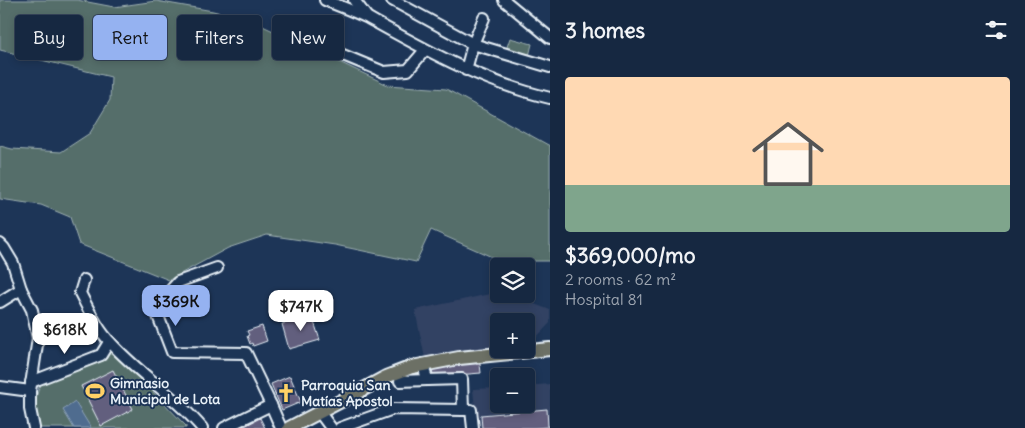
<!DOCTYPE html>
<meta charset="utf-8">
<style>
:root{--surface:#162841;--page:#1f3048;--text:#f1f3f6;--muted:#9ea6b1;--line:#35445a;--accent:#95b2f1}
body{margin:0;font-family:Delius,sans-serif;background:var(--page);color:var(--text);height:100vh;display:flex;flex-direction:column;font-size:19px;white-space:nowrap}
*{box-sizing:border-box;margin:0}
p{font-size:16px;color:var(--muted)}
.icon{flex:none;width:28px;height:28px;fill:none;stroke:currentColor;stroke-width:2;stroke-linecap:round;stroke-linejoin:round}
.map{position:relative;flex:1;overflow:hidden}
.details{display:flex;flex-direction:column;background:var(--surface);width:475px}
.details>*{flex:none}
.top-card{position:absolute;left:15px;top:15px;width:460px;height:45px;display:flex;gap:10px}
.fabs{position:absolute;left:490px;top:258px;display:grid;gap:10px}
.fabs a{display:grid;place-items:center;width:45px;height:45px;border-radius:5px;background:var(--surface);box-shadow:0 2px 8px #0003,0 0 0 1px var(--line);font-size:25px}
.price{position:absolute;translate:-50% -42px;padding:0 11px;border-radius:10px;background:#fff;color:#222;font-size:16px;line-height:32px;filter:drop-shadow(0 1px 2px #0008)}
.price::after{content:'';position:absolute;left:50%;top:30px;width:15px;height:11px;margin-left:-8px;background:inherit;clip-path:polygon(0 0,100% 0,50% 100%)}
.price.current{background:var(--accent);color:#111}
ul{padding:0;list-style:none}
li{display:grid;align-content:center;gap:10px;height:265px;padding:0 15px}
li+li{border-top:1px solid var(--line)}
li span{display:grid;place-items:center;height:155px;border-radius:5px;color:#555}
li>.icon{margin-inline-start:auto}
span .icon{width:90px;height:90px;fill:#fffc;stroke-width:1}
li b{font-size:21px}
h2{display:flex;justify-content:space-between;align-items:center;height:60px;padding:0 15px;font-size:21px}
.tag{padding:0 18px;border-radius:5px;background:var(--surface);box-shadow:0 2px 8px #0003,0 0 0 1px var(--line);font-size:18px;line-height:45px}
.tag.current{background:var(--accent);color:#111}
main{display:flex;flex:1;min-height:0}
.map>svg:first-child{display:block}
</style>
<main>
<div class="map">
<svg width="550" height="428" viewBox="0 0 550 428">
<rect width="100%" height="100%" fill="#1d3557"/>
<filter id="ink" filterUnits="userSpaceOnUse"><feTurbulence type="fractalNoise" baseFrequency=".02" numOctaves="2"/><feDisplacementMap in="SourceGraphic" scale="10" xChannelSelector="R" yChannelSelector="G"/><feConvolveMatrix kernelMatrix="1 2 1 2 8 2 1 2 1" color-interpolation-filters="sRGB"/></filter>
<g filter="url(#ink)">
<!-- built -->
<g fill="#324263">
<polygon points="499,292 499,294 508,294 550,310 550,323 530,344 526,345 526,321 499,321 499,347 453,352 425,358 415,310"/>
<polygon points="550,384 550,428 477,428 473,389 499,388 499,404 526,404 526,386"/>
</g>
<!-- green -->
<g fill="#556e6a" stroke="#9eb0b1">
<polygon points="0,0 77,0 114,7 156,1 213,11 252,21 388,85 446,89 550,146 550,261 501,261 431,230 416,262 335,245 267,235 228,248 169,280 79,244 70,217 41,205 0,199 0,146 12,149 61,152 90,133 110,100 111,77 0,50"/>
<polygon points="510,38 532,44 529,56 506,50"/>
<polygon points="108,345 186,426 186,428 40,428 33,409 43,373"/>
</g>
<!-- water -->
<polygon fill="#4f6c8f" stroke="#8ca1b9" points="75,402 91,428 74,428 63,410"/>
<!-- building -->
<g fill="#625f7e" stroke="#e8f1f8">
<polygon points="312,316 320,340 289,349 282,324"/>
<polygon points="262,326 267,341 253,346 252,343 250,344 247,336 249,335 247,331"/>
<polygon points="475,361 476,364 480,364 481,373 433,377 432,365"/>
<polygon points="113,370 133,409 101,426 81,386"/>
<polygon points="290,376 301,402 282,410 271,384"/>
<polygon points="547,409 548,427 534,428 482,428 481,415"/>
<polygon points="260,418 265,428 241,428"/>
</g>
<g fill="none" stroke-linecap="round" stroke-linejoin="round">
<!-- minor casing -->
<g stroke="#e8f1f8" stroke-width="14">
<g id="minor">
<path d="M325,0C339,6 354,11 368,18C426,50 484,83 550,98"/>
<polyline points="354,0 366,16"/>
<polyline points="392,0 473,44 550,67"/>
<polyline points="504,0 550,38"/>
<polyline points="326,48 384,72 408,70 425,50"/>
<polyline points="466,70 473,44 484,18"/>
<polyline points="0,244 4,248 13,263 21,289 32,310 38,338 30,391 30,409 34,428"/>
<polyline points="217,268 178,282 155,308 172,352 246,353 271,405 281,428"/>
<path d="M84,280L80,293C89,310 97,329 111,343C139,374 175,396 202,428"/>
<polyline points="0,302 21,289"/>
<polyline points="400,381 427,380"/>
<polyline points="31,382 101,355 109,342"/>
<polyline points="0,387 30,391"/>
<polyline points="463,410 471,410 473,428"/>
<polyline points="320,413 331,428"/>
<polyline points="224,428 271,405"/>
<polyline points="340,428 393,409 463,410 462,379 427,380 423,364"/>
</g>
</g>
<!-- major casing -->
<g stroke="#e8f1f8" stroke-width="16">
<polyline id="major" points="289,428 347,398 386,377 412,367 459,358 550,349"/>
</g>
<!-- minor -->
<use href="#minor" stroke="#1d3557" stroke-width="10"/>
<!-- major -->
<use href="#major" stroke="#6c7065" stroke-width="12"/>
</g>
</g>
<!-- icons -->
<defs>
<g id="stadium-bare" transform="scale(1.5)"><path d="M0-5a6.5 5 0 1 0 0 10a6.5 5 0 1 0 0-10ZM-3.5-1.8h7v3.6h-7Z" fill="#ffd166" stroke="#1d3557" stroke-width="2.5" paint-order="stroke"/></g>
<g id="church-bare" transform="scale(1.5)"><path d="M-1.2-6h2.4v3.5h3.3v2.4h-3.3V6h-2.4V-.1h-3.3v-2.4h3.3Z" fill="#ffd166" stroke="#1d3557" stroke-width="2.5" paint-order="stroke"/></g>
</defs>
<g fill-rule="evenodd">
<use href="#stadium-bare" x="95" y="391"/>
<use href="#church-bare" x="286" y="393"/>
</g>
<g text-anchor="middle" stroke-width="4" stroke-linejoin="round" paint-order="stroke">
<!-- poi labels -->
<g font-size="14" font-weight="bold" fill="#e8f1f8" stroke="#1d3557" text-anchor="start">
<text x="110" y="388">Gimnasio<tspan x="110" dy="16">Municipal de Lota</tspan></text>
<text x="301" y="390">Parroquia San<tspan x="301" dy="16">Matías Apostol</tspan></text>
</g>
</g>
</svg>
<div class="fabs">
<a><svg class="icon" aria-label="layers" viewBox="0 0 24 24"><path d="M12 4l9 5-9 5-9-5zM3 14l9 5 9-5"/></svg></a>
<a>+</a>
<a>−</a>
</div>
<b class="price current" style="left:176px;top:327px">$369K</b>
<b class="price" style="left:301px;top:332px">$747K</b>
<b class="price" style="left:65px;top:355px">$618K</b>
<div class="top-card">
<a class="tag">Buy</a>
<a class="tag current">Rent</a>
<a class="tag">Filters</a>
<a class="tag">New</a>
</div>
</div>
<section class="details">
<h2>3 homes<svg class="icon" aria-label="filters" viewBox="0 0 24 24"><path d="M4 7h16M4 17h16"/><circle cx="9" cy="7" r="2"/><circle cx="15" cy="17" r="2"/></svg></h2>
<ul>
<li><span style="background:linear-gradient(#ffd9b3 70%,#7fa58c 0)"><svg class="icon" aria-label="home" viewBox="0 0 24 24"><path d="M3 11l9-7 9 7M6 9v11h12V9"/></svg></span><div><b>$369,000/mo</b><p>2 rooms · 62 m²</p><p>Hospital 81</p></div></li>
</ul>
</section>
</main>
